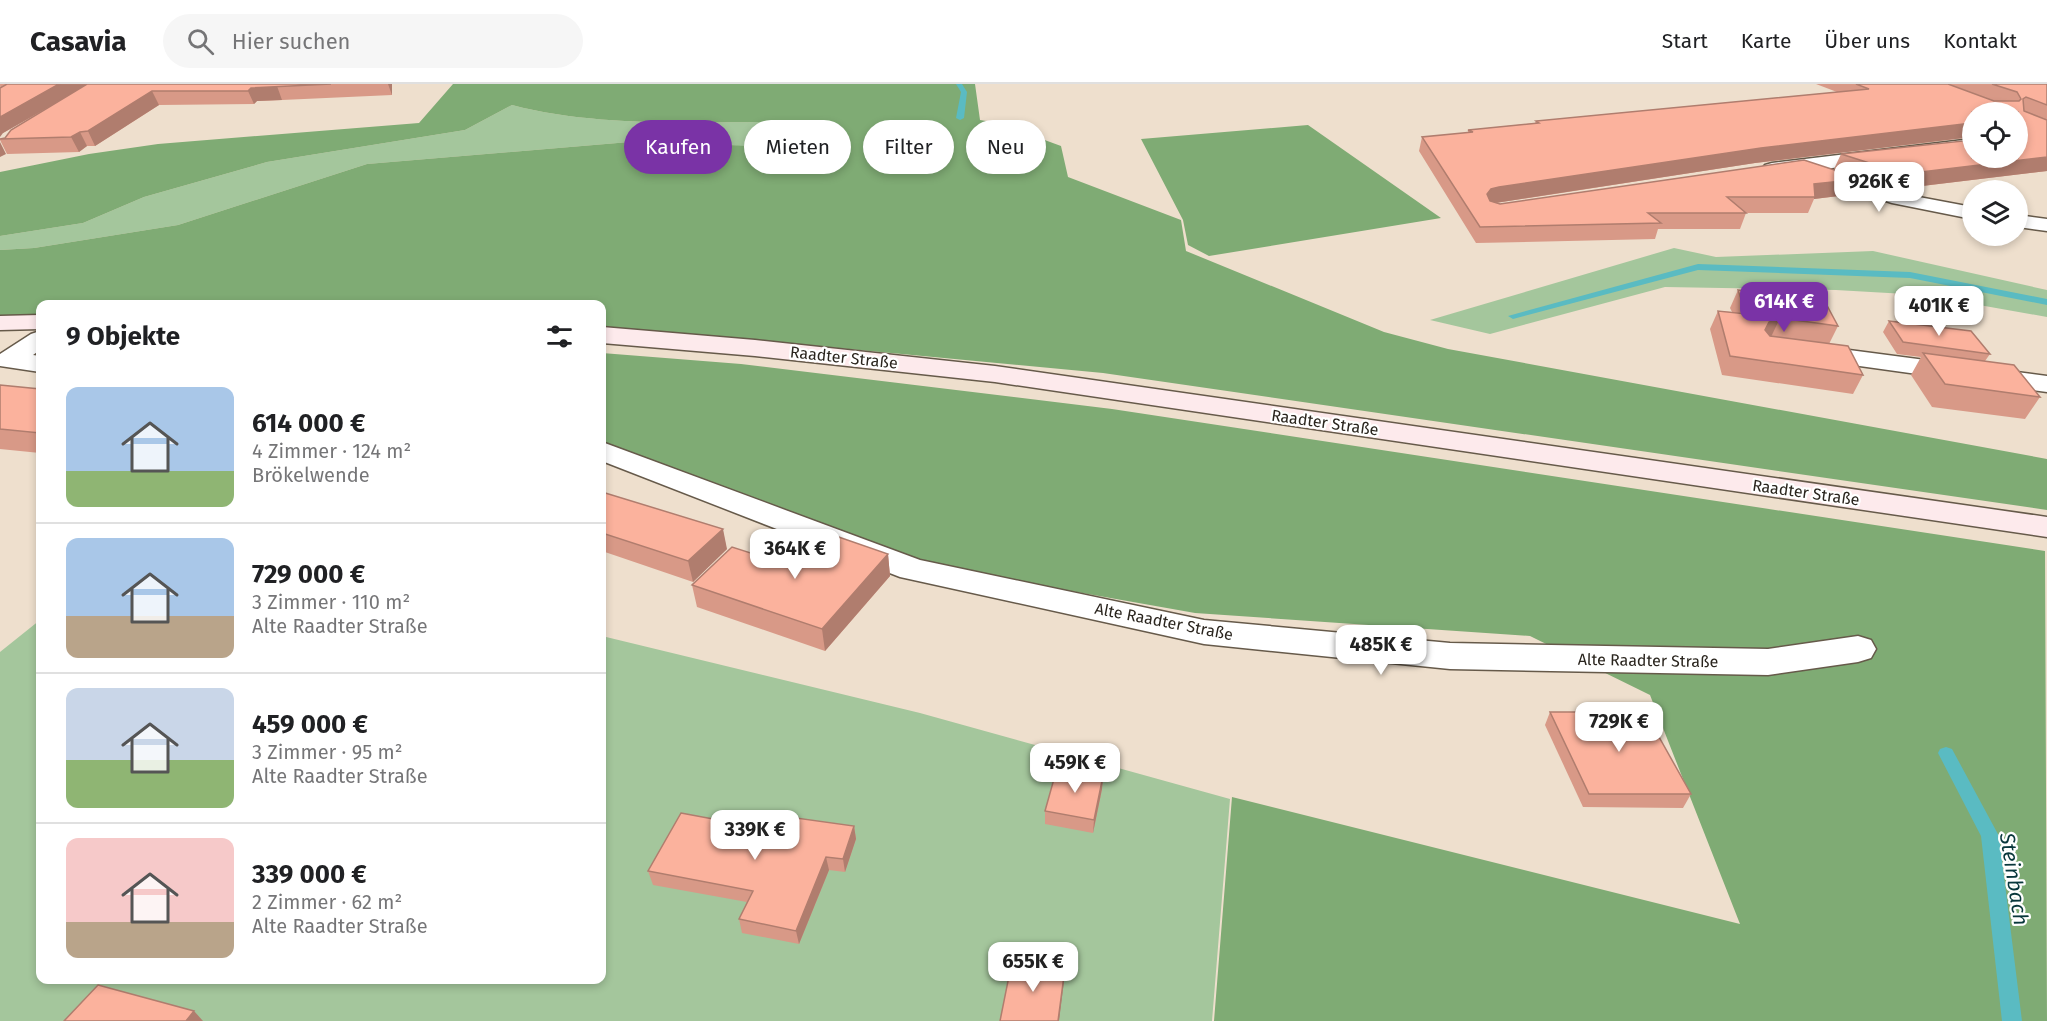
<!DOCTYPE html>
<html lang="de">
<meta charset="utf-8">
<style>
:root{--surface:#fff;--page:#f6f6f6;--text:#202124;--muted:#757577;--line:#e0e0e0;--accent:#7a33a6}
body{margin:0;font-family:"Fira Sans",sans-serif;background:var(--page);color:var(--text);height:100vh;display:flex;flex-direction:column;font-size:22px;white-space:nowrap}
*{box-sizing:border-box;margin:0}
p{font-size:20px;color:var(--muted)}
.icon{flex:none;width:33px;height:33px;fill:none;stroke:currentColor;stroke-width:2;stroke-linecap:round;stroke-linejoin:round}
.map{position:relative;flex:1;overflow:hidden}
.side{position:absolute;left:36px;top:216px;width:570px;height:684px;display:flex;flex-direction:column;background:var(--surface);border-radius:12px;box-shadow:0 3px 9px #0003}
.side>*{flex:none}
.guide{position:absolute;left:624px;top:36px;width:570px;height:54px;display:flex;gap:12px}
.tools{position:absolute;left:1962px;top:18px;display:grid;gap:12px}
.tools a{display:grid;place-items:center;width:66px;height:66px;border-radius:50%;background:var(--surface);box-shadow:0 3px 9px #0003;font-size:30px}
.price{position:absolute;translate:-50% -51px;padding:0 14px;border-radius:12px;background:#fff;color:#222;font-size:20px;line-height:39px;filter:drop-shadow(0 2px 3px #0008)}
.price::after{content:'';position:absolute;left:50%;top:36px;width:18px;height:14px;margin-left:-9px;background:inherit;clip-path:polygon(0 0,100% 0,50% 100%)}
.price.on{background:var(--accent);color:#fff}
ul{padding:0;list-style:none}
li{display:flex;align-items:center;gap:18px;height:150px;padding:0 30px}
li+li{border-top:2px solid var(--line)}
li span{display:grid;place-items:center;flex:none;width:168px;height:120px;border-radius:12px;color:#555}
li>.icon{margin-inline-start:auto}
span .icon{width:72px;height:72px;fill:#fffc;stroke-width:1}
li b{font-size:26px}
h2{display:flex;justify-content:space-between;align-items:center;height:72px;padding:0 30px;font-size:26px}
.tag{padding:0 21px;border-radius:27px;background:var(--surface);box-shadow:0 3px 9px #0003;font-size:21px;line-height:54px}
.tag.on{background:var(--accent);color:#fff}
header{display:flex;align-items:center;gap:36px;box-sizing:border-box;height:84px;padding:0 30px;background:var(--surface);border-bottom:2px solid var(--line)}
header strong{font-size:28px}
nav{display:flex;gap:33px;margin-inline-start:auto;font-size:21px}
.search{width:420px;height:54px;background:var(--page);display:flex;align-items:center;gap:15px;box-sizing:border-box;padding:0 21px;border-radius:33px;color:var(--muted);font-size:22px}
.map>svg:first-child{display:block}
</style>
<header>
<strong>Casavia</strong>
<div class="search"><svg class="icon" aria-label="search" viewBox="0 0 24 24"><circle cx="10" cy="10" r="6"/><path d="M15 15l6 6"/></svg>Hier suchen</div>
<nav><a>Start</a><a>Karte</a><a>Über uns</a><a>Kontakt</a></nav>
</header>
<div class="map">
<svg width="2047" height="937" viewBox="0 0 2047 937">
<rect width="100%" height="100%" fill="#eedfcd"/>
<!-- green -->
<g fill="#a4c69c">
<path d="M512,21C602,45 712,37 805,38L823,68L653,56L367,80L178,141L34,164L0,166V152L83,139L144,113L267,78L465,46Z"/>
<polygon points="1674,164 1716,173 1873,167 2047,206 2047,233 1923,211 1836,206 1665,203 1490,250 1430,236"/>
<polygon points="40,536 40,896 602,896 602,552 920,629 1230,715 1212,937 0,937 0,568"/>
</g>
<!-- forest -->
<g fill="#7fab74">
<path d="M453,0H975L980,36L998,39L1061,62L1068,93L1181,136L1186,167L1384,248L1448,265L2047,375V426L1103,289L764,257L602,247V220H40V233L0,234V166L34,164L178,141L367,80L653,56L822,67L805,38C712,37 602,45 512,21L465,46L267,78L144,113L83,139L0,152V88L89,70L158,60L419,39Z"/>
<polygon points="1308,41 1441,134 1209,172 1188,161 1183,136 1141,55"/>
<polygon points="602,269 741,280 1112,325 2045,467 2047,937 1214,937 1232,713 1740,840 1650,611 1530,552 1195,529 914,479 602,363"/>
</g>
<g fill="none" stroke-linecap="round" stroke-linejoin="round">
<!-- stream -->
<g fill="#5abbc2" fill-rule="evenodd">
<polygon points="956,0 962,0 967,8 964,34 960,36 956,34 961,8"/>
<polygon points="1698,180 1910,188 2047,215 2047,221 1910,194 1698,186 1513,235 1508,232"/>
<polygon points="1946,663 1952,665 1999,752 2022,937 2002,937 1981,752 1938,669 1940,665"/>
</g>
<!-- minor casing -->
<g stroke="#665a4a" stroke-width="3">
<g id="minor">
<polygon points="1972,55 1972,67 1824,85 1903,110 1972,123 1972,135 1892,119 1808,92 1806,87 1772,91 1765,89 1762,85 1765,81 1772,79"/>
<polygon points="2018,131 2047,135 2047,147 2018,143"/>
<polygon points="40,247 40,266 33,271 40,272 40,288 0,282 0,270 31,250"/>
<polygon points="1811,261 2047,292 2047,308 1802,274 1798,269 1802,264"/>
<polygon points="602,358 920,476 1204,536 1450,559 1768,565 1858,552 1871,556 1876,565 1871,574 1858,578 1768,591 1450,585 1204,560 900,493 602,377"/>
</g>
</g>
<!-- secondary casing -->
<g stroke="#665a4a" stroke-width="3">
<g id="secondary">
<polygon points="40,231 40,245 0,246 0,232"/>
<polygon points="602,243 755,256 995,282 2047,433 2047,453 995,298 755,272 602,259"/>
</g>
</g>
<!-- minor -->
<use href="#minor" fill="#fff" fill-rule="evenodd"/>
<!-- secondary -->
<use href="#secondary" fill="#fdeaec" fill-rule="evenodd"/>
</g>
<!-- wall -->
<g fill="#d89987">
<polygon points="0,0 392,0 392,11 282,16 257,17 254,20 159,21 95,62 87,62 79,68 7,70 0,56 0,55 5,54 49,23 3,49"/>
<polygon points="1816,0 2047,0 2047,87 1897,105 1834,85 1841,70 2018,74 1972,28 1972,53 1755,79 1496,119 1500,120 1855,110 1814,115 1808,129 1746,129 1740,145 1658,145 1655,155 1476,159 1419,67 1422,53 1468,49 1468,46 1535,39 1536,37 1837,8"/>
<polygon points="1738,206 1838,242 1829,260 1863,291 1853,310 1722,291 1710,245 1718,227 1732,228 1730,224"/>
<polygon points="1889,237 1990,270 1985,277 2040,313 2025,335 1932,323 1911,291 1921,273 1897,270 1883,248"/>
<polygon points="0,301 40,305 40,369 0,365"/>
<polygon points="602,408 727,465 693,498 602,467"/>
<polygon points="888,470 890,492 825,567 697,523 692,501"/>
<polygon points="1550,628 1691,710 1683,724 1583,723 1545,641"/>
<polygon points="1103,692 1102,705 1093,749 1045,740 1045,727"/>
<polygon points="854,742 856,755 845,788 829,786 799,860 742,849 739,835 747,818 653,801 648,787"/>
</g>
<!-- shaded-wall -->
<g fill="#b07d6e">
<polygon points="59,0 89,0 3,49 0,53 0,33"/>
<polygon points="388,0 392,0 392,11"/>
<polygon points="277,2 282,16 257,17 254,20 248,7 251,4"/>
<polygon points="152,7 159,21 95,62 88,47"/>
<polygon points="1972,39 1972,53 1755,79 1495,119 1487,121 1487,110 1491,105 1499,103 1761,64"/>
<polygon points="80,48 87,62 79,68 71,53"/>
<polygon points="0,58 6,70 0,73"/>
<polygon points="2047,73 2047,87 1897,105 1904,90"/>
<polygon points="1862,95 1855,110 1814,115 1814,100"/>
<polygon points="1780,234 1771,253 1760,257 1769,238"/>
<polygon points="723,445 727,465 693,498 688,477"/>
<polygon points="888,470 890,492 825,567 822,545"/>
<polygon points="1103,692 1102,705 1093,749 1094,736"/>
<polygon points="854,742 856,755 845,788 843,775"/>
<polygon points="826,773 829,786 799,860 796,847"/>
<polygon points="1065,884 1064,897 1059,937 1058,937"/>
<polygon points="194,927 203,937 186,937"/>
</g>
<!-- building -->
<g fill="#fbb29d" stroke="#b07d6e" stroke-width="1.5">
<polygon points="7,0 59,0 0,33 0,4"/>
<polygon points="87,0 331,0 251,4 248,7 152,7 88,47 80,48 71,53 0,55 5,54 11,46"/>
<polygon points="1856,0 1948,0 1994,17 2019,17 2021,15 2017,8 1992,0 2047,0 2047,21 2026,13 2023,15 2024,27 2047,36 2047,73 1904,90 1841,70 1972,56 1972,74 2018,74 2018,28 1972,28 1972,39 1761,64 1499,103 1491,105 1487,110 1490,117 1500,120 1804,76 1862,95 1814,100 1815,113 1727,113 1746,129 1648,129 1661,139 1480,143 1422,53 1473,48 1468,46 1539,39 1536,37 1869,5"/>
<polygon points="1738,206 1824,216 1838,242 1780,234 1769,238 1765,246 1770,252 1848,262 1863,291 1730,272 1718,227 1746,230"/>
<polygon points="1889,237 1971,247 1990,270 1903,258"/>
<polygon points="1923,269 2014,281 2040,313 1945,300"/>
<polygon points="0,301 40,305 40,349 0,345"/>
<polygon points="602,408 723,445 688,477 602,449"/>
<polygon points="830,450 888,470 822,545 692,501 732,463 798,484"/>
<polygon points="1550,628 1645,628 1691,710 1589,710"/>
<polygon points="1057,684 1103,692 1094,736 1045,727"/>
<polygon points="681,729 777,747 782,732 854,742 843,775 826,773 796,847 739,835 753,807 648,787"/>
<polygon points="1012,877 1065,884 1058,937 1000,937"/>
<polygon points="98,901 194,927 186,937 64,937"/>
</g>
<g text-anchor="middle" stroke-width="4.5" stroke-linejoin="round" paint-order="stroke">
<!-- street labels -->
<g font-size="16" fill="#2a251e" stroke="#fff">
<text transform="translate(844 273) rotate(6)" y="6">Raadter Straße</text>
<text transform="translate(1325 338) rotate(8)" y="6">Raadter Straße</text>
<text transform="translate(1806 408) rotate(8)" y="6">Raadter Straße</text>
<text transform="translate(1164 537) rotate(11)" y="6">Alte Raadter Straße</text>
<text transform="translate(1648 576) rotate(1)" y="6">Alte Raadter Straße</text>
</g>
<!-- near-water labels -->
<g font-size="21" font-style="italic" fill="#08373b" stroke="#fff">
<text transform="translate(2014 795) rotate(81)" y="7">Steinbach</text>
</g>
</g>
</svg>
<div class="tools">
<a><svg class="icon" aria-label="locate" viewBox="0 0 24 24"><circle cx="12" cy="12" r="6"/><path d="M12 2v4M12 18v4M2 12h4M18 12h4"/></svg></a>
<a><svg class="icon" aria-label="layers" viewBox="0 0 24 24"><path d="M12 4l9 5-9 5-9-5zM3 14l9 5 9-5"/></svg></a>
</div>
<b class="price" style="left:1879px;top:129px">926K €</b>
<b class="price on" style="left:1784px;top:249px">614K €</b>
<b class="price" style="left:1939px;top:253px">401K €</b>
<b class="price" style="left:795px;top:496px">364K €</b>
<b class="price" style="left:1381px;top:592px">485K €</b>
<b class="price" style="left:1619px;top:669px">729K €</b>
<b class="price" style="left:1075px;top:710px">459K €</b>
<b class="price" style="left:755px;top:777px">339K €</b>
<b class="price" style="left:1033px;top:909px">655K €</b>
<div class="guide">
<a class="tag on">Kaufen</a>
<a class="tag">Mieten</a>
<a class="tag">Filter</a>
<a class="tag">Neu</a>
</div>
<section class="side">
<h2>9 Objekte<svg class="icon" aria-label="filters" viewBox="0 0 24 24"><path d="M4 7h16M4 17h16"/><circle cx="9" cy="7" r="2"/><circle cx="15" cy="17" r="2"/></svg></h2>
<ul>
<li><span style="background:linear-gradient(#a9c7e8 70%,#8fb573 0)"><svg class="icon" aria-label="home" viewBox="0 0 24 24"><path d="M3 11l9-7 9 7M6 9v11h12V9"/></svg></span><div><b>614 000 €</b><p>4 Zimmer · 124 m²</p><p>Brökelwende</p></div></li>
<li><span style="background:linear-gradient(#a9c7e8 65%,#b9a48a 0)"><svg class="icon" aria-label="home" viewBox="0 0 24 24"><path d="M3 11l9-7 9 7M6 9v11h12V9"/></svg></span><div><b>729 000 €</b><p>3 Zimmer · 110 m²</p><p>Alte Raadter Straße</p></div></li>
<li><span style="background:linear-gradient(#c9d6e8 60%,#8fb573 0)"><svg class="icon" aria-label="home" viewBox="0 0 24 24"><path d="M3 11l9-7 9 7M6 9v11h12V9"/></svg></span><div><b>459 000 €</b><p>3 Zimmer · 95 m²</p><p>Alte Raadter Straße</p></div></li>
<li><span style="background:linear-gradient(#f6c9c9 70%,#b9a48a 0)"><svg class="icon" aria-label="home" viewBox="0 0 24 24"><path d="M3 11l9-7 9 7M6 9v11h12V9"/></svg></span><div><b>339 000 €</b><p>2 Zimmer · 62 m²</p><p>Alte Raadter Straße</p></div></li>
</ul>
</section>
</div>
